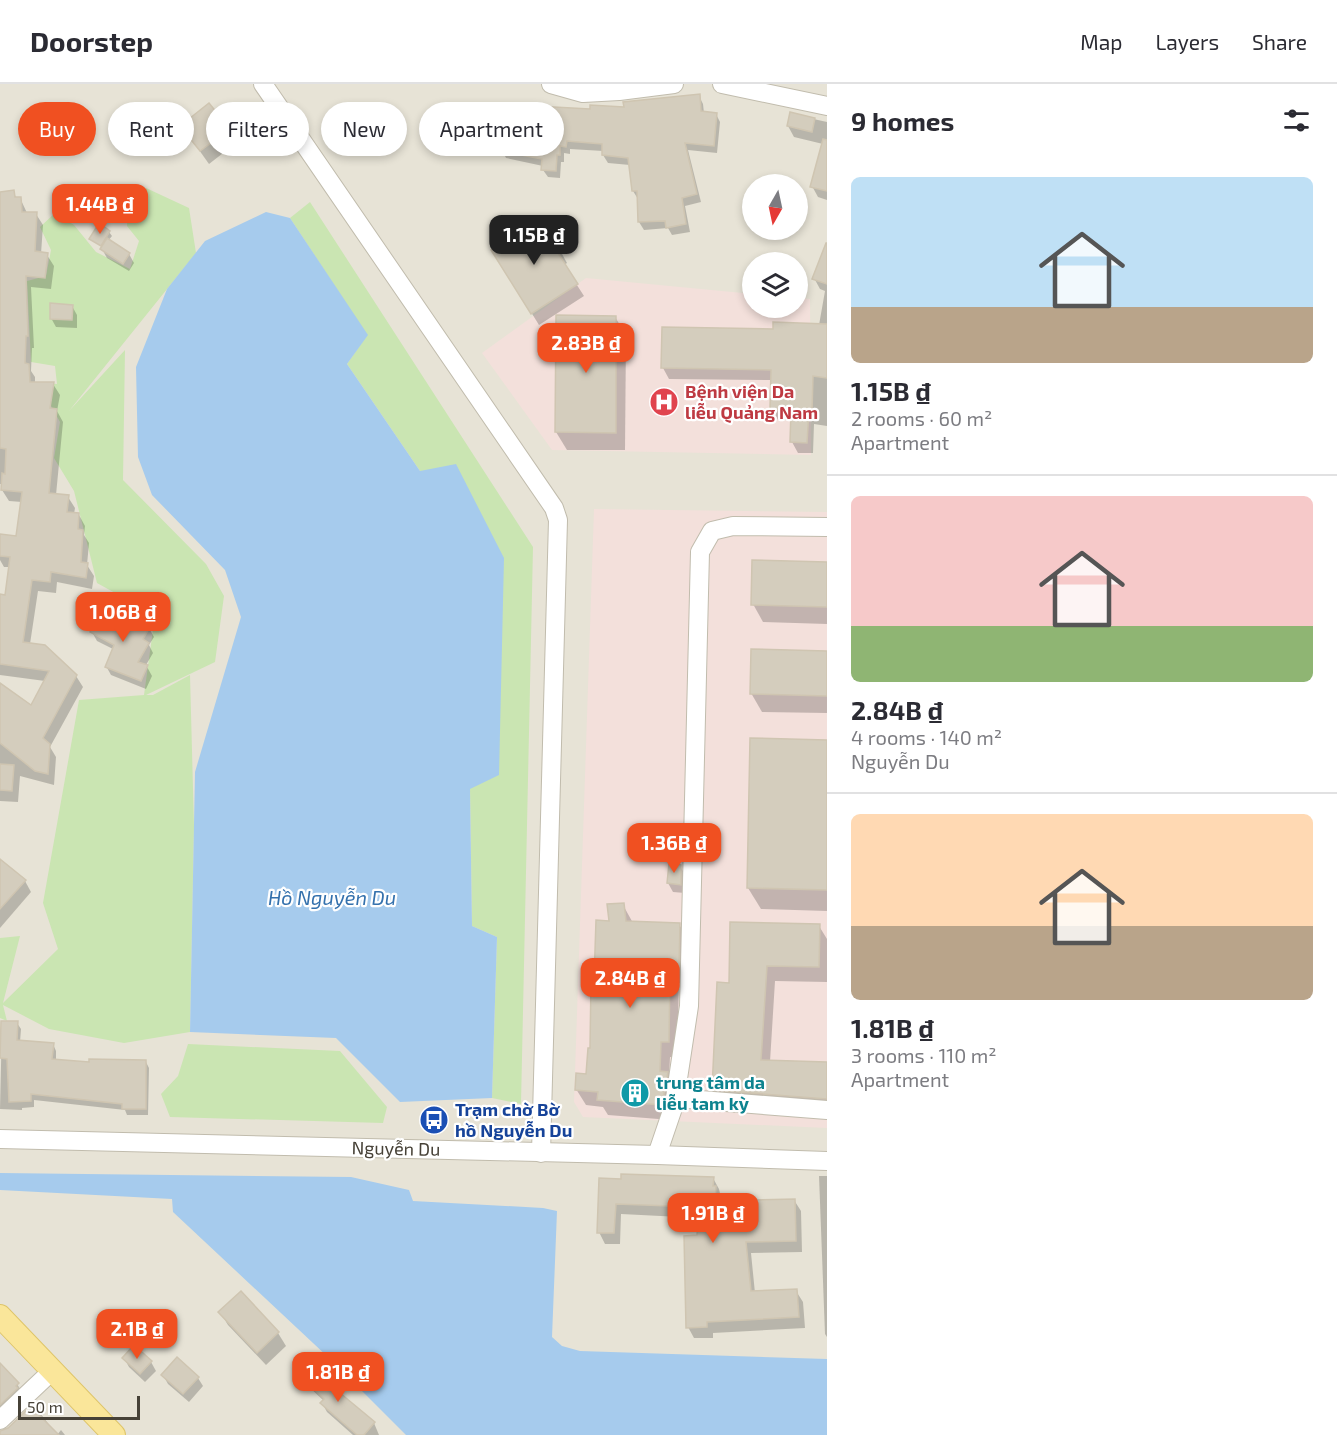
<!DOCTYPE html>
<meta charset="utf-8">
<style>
:root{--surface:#fff;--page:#f2f2f3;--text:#2b2b33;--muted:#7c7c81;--line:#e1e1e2;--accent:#f05021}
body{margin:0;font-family:"Exo 2",sans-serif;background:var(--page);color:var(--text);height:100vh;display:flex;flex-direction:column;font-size:22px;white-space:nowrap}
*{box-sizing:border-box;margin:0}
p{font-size:20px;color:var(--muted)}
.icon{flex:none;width:33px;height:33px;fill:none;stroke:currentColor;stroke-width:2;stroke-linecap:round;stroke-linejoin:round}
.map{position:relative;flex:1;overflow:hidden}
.panel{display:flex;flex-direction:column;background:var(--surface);width:510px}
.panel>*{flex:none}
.hud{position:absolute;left:18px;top:18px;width:570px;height:54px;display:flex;gap:12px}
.needle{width:39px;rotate:189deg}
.tools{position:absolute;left:742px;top:90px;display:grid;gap:12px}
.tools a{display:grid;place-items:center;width:66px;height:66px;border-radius:50%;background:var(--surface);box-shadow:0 3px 9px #0003;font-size:30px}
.scale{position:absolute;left:18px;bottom:15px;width:122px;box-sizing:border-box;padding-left:6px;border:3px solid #464137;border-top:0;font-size:16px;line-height:21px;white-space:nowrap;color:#464137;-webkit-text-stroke:4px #fff;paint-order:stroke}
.price{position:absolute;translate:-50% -51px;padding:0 14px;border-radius:12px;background:var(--accent);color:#fff;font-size:20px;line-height:39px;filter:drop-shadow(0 2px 3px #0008)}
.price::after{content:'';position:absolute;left:50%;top:36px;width:18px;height:14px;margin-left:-9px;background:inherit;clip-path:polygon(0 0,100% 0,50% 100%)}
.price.current{background:#222;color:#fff}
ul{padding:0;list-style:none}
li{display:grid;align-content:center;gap:12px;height:318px;padding:0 24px}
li+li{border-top:2px solid var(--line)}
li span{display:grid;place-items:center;height:186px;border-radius:9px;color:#555}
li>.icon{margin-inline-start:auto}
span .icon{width:108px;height:108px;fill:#fffc;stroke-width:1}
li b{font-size:26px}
h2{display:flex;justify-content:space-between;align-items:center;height:72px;padding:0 24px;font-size:26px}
.tag{padding:0 21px;border-radius:27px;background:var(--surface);box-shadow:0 3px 9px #0003;font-size:21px;line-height:54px}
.tag.current{background:var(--accent);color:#fff}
header{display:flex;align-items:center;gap:36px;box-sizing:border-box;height:84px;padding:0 30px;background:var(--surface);border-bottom:2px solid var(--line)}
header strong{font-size:28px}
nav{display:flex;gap:33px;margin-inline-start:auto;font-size:21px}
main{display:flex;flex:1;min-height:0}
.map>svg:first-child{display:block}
</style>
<header>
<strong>Doorstep</strong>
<nav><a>Map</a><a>Layers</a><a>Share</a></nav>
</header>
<main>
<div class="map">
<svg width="827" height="1351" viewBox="0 0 827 1351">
<rect width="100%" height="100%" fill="#f3f0e7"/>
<!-- residential -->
<path fill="#e7e3d6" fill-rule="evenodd" d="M0,0H827V1351H0ZM753,100H798V146H753ZM753,178H798V224H753Z"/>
<!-- medical -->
<g fill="#f3e0db">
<polygon points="586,194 753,210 753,224 798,224 798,214 810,215 811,371 552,366 482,269"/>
<polygon points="594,425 827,428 827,1044 583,1033 574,1018"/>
</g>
<!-- green -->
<g fill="#cae5b2">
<polygon points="146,104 189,124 196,169 69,327 125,266 123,396 206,480 224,512 215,578 146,611 153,611 190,591 194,742 190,948 124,959 49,945 3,921 7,937 0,934 0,854 20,852 3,919 58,865 43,819 79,616 144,611 155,531 97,499 74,407 54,374 60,338 50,320 42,319 40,298 57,300 55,282 31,278 27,197 46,192 51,166 40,143 55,129 74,141 96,168 130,185 139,157 127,142 128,122"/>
<polygon points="310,118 533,463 521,1020 492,1014 497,853 472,842 470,705 420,387 347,280 367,251 290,134"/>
<polygon points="188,960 340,967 387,1023 383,1039 170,1033 161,1010 178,992"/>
</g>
<!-- water -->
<g fill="#a6cbed">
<polygon points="266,128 290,134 368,251 347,280 420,387 456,380 504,474 499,691 470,705 472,842 497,853 492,1014 400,1018 336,954 190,948 195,688 241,533 225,486 152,411 138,373 136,283 167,205 205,157"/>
<polygon points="0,1089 351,1093 409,1106 413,1117 543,1124 557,1127 552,1253 562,1262 580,1267 827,1275 827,1351 406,1351 329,1274 173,1128 172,1115 0,1106"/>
</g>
<!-- shadow -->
<g fill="#0003">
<polygon points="699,12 703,20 704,29 716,30 720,38 717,69 688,66 701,118 685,122 690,148 672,151 668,144 644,146 639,138 638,115 633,107 630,81 608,79 603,71 603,67 570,65 570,70 564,69 564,78 561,78 560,94 548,93 543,86 543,82 506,74 502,66 505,51 499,43 592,26 626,24"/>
<polygon points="791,30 827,38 827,116 818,113 812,102 823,60 794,53 788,42"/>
<polygon points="182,42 228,46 236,59 209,80"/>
<polygon points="13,108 17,115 20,114 27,129 36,130 43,141 41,170 47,171 54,182 51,205 31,203 34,264 32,264 31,287 35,293 35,300 53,300 60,311 57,327 63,338 56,411 68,413 75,424 74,430 79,431 85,442 84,451 89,459 87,481 94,492 92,505 57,498 56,509 38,507 30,560 76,592 83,603 50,663 56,673 54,701 20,692 18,718 0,717 0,601 31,623 45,597 0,591 0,512 6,512 10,483 4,483 0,476 0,452 18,454 22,418 9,417 2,406 3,400 0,400 0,109"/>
<polygon points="109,148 112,152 108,157 129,170 134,179 129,187 107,174 102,165 108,165 91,155"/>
<polygon points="827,163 827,342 814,340 813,369 798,369 792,358 792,336 778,336 772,325 773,296 669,295 663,284 774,246 819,241 825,207 820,205 814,194"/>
<polygon points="561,168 567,179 564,181 584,212 539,241 500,178"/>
<polygon points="72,222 77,231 77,244 56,243 51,234"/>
<polygon points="615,233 626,251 625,366 567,366 556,348"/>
<polygon points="827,480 827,540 763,538 753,520"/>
<polygon points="126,538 149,544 154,553 149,561 153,569 146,581 152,592 146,605 111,591 106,582 113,565 97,557 92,548"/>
<polygon points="827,568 827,629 762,628 751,609"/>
<polygon points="827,658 827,827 761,825 748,804"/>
<polygon points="0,777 25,797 31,808 0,844"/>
<polygon points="680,782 685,791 685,809 673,808 668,799"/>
<polygon points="623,821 633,839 679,840 688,856 687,900 679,899 677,974 670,973 669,993 676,1005 671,1036 608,1031 603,1023 586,1021 576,1005 588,992 592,965 596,898 610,838"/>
<polygon points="819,842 827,855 827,898 775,897 770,978 827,979 827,1029 722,1021 713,1005 730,901"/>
<polygon points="2,938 17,939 21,945 20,958 53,960 56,967 56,977 91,979 146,978 149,984 148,1031 127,1031 125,1026 34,1016 34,1023 22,1024 22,1026 0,1025"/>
<polygon points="819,1092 827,1092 827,1253 825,1250"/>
<polygon points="713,1094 719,1105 722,1118 794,1116 801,1127 802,1168 751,1169 755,1209 796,1207 803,1218 805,1244 713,1249 713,1254 694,1254 688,1243 700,1134 621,1130 620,1160 605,1160 599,1148 601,1096"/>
<polygon points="241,1209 278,1249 286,1262 266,1281 228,1241 220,1228"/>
<polygon points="124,1274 151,1278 156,1287 145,1298 129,1283"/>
<polygon points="0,1282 17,1300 22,1308 0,1334"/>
<polygon points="163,1291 198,1294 203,1302 189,1318 168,1300"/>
<polygon points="302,1292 333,1305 374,1339 379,1351 353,1351 327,1328 322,1319 324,1317 307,1301"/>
<polygon points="40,1329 57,1351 61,1346 65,1351 0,1351 0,1348"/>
</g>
<!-- building -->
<g fill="#d4cdbd" stroke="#cfc5b1" stroke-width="1.5">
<polygon points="700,10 701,27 717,29 714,62 685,59 697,110 682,114 686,140 666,144 665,137 638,138 637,107 632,107 628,74 602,71 602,60 567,57 566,63 560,62 560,71 557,71 556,87 541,86 542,75 500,67 505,44 497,43 499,20 590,25 590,21 624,23 623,18"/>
<polygon points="209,19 230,45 200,67 180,42"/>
<polygon points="790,28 815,34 812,48 787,42"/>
<polygon points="823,55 827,56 827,107 810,103"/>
<polygon points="14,106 15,113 21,113 22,128 37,128 35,167 48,169 45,194 26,192 28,252 26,252 25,279 29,280 30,298 54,298 50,324 57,325 49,409 69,411 67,428 79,429 78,445 83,446 81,478 88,479 86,494 51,488 50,498 32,496 23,558 45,561 77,591 43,654 50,660 48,690 35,687 0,659 0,599 31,621 49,587 0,580 0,510 5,511 10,473 0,472 0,450 16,452 22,408 1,406 2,389 5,390 6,365 0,364 0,108"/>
<polygon points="513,137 523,154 544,140 562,167 558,169 578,200 531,230 491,166 503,159 496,148"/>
<polygon points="99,139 110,147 101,162 89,155"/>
<polygon points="107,154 130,169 123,180 100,165"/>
<polygon points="826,159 827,159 827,200 812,195"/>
<polygon points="50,219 73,221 72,236 50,235"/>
<polygon points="556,231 616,232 616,349 555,348"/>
<polygon points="773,238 827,240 827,294 813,292 812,327 809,326 807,359 790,358 791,326 770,325 771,286 661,284 662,243 773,245"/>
<polygon points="752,476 827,478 827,523 751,521"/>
<polygon points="103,525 125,537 129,531 150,543 143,555 149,559 138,578 148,581 141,597 105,583 114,561 90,548"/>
<polygon points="751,565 827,567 827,612 750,610"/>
<polygon points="750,654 827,656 827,806 747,804"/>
<polygon points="0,680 14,681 12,707 0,706"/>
<polygon points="0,775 26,796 0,825"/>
<polygon points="669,779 681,781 681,801 667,799"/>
<polygon points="624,819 626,837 680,839 679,884 670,884 669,958 661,958 660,987 668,988 662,1021 597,1016 598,1008 575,1006 576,989 586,990 588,964 590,964 591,897 594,897 596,836 609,837 607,820"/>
<polygon points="730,838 820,840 819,883 767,882 761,976 827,978 827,1015 712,1006 717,898 729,899"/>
<polygon points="1,937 18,937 17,956 54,959 52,975 89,978 89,975 146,976 146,1025 122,1025 122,1020 31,1010 31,1017 9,1018 7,975 0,974"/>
<polygon points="621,1090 714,1093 713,1102 716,1102 715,1117 795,1115 796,1157 746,1158 751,1207 797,1205 799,1233 707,1238 707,1243 686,1244 684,1152 697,1151 699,1123 616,1120 614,1149 597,1149 599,1094 621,1095"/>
<polygon points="241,1207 279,1248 257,1269 218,1228"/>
<polygon points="134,1261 152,1277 140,1290 122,1274"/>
<polygon points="177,1273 199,1293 183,1310 161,1291"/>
<polygon points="0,1279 19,1299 16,1302 18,1304 0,1321"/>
<polygon points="311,1281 334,1304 375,1338 364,1351 357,1351 320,1319 324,1315 300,1291"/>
<polygon points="33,1320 41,1328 39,1331 59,1351 0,1351 0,1347 8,1344"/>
</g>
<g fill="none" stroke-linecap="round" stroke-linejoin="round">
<!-- minor casing -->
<g stroke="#c1bcad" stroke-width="20">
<g id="minor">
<polyline points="263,0 554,424 558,436 541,1069"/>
<polyline points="551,0 583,9 619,7 674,0"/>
<polyline points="722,0 827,22"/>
<polyline points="675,1014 827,1026"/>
<polyline points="0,1055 657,1071 827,1077"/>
<polyline points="657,1071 674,1021 689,922 700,468 712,447 733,442 827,443"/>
<polyline points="0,1336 52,1287"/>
</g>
</g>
<!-- major casing -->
<g stroke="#dec56a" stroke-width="24">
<polyline id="major" points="0,1232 114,1351"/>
</g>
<!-- minor -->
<use href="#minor" stroke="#fff" stroke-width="18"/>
<!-- major -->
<use href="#major" stroke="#fae69a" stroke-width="22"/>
</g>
<!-- icons -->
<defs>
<g id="hospital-disc" transform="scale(1.5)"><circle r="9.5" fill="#e0444e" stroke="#fff"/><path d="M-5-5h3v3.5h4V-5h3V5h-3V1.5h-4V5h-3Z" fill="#fff"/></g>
<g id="building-disc" transform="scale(1.5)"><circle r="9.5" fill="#0f9aa8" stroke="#fff"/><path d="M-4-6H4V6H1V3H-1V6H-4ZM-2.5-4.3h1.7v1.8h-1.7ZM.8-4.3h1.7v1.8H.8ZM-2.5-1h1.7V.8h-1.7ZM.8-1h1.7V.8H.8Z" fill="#fff"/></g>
<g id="bus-disc" transform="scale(1.5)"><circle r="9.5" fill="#1a4fb4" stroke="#fff"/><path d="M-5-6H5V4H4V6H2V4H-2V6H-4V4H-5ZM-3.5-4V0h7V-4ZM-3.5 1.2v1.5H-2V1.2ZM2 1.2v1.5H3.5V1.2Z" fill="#fff"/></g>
</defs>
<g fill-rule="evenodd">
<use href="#hospital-disc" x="664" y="318"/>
<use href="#building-disc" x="635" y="1009"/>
<use href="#bus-disc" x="434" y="1036"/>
</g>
<g text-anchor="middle" stroke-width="4.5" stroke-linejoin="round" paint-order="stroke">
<!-- health labels -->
<g font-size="18" font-weight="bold" fill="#be3a42" stroke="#fff" text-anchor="start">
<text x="685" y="314">Bệnh viện Da<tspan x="685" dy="21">liễu Quảng Nam</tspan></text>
</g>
<!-- culture labels -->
<g font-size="18" font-weight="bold" fill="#0d838f" stroke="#fff" text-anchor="start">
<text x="656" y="1005">trung tâm da<tspan x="656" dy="21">liễu tam kỳ</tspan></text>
</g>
<!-- transit labels -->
<g font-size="18" font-weight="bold" fill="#164399" stroke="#fff" text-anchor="start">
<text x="455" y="1032">Trạm chờ Bờ<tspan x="455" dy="21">hồ Nguyễn Du</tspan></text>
</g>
<!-- street labels -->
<g font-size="18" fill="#464137" stroke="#fff">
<text transform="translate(396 1065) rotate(1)" y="6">Nguyễn Du</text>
</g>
<!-- water labels -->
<g font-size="20" font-style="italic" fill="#3471ad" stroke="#fff">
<text x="332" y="821">Hồ Nguyễn Du</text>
</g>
</g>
</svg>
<div class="tools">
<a><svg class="needle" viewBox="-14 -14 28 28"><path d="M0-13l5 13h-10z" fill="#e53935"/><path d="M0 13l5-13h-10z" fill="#7c7c81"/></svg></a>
<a><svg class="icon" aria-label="layers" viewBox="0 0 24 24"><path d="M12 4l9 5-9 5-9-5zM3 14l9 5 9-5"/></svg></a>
</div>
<div class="scale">50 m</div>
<b class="price" style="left:100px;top:151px">1.44B ₫</b>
<b class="price current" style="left:534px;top:182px">1.15B ₫</b>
<b class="price" style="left:586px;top:290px">2.83B ₫</b>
<b class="price" style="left:123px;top:559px">1.06B ₫</b>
<b class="price" style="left:674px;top:790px">1.36B ₫</b>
<b class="price" style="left:630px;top:925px">2.84B ₫</b>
<b class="price" style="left:713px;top:1160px">1.91B ₫</b>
<b class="price" style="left:137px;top:1276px">2.1B ₫</b>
<b class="price" style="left:338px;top:1319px">1.81B ₫</b>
<div class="hud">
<a class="tag current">Buy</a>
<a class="tag">Rent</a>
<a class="tag">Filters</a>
<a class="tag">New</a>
<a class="tag">Apartment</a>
</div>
</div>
<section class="panel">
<h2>9 homes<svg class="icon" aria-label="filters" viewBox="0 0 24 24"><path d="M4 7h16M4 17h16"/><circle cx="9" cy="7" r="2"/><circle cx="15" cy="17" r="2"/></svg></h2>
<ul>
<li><span style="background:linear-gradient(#bfe0f5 70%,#b9a48a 0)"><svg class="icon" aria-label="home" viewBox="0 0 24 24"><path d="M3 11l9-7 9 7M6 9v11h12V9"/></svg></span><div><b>1.15B ₫</b><p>2 rooms · 60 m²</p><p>Apartment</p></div></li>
<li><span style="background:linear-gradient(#f6c9c9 70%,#8fb573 0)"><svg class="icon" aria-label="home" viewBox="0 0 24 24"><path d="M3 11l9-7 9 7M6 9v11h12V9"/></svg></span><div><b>2.84B ₫</b><p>4 rooms · 140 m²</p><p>Nguyễn Du</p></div></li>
<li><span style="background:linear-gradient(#ffd9b3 60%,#b9a48a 0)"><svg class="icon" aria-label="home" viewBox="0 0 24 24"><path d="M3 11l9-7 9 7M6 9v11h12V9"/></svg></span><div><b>1.81B ₫</b><p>3 rooms · 110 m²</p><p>Apartment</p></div></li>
</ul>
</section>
</main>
